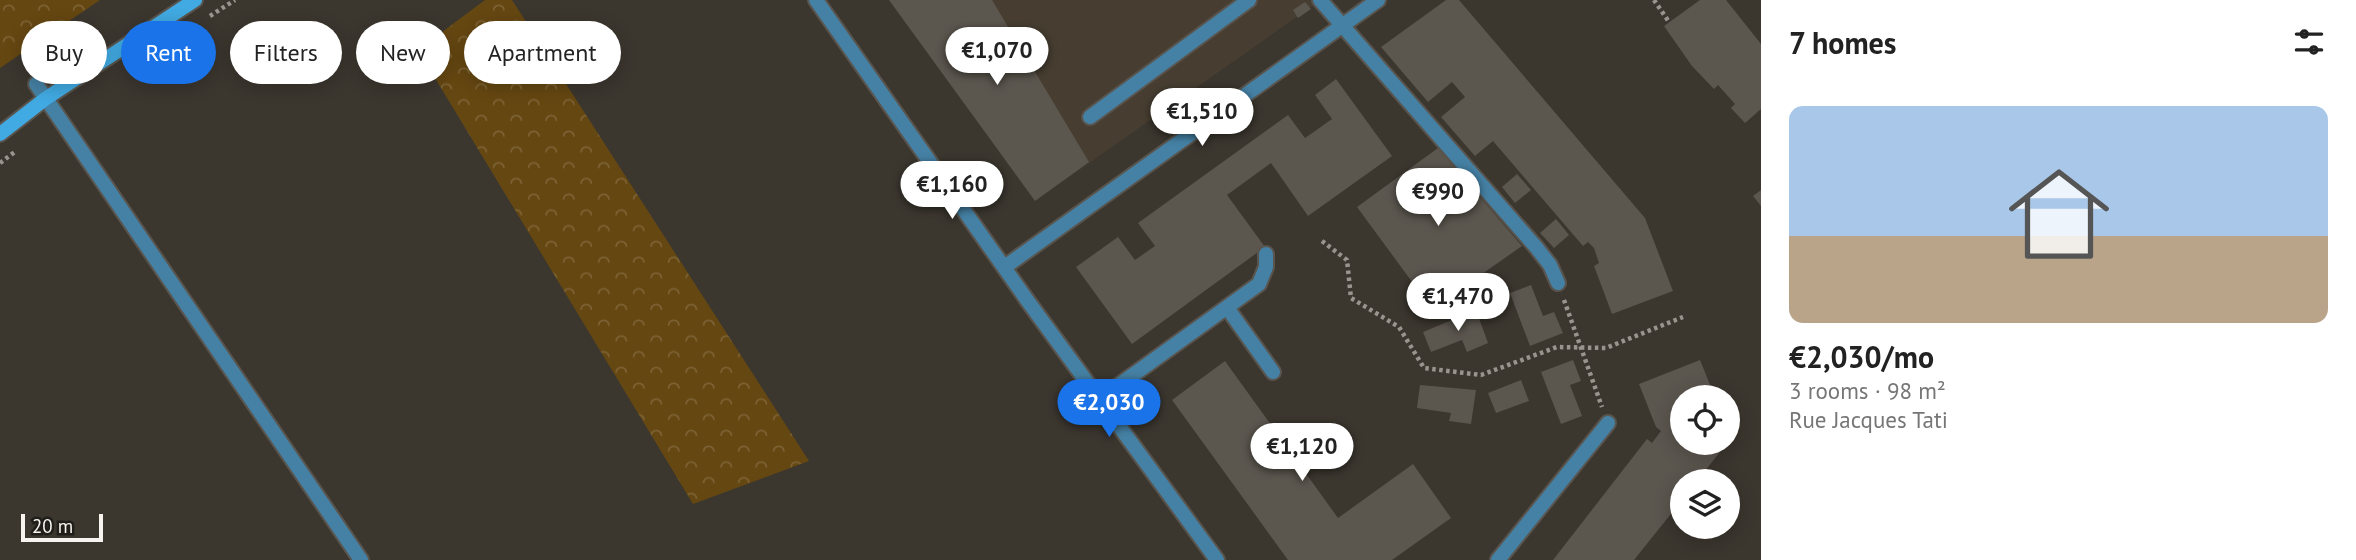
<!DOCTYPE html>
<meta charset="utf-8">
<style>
:root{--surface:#fff;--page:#f6f6f6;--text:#222;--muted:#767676;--line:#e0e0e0;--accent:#1a73e8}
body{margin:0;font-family:"PT Sans",sans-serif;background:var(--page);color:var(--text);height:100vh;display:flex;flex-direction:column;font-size:26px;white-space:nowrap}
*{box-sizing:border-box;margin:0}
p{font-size:23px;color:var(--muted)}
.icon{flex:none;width:38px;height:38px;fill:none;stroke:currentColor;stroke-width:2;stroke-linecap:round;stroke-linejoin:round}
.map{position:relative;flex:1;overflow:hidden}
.panel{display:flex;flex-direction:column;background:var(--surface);width:595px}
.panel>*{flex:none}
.banner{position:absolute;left:21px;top:21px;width:665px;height:63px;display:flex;gap:14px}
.tools{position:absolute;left:1670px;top:385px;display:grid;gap:14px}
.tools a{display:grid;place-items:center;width:70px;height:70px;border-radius:50%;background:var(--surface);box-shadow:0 4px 18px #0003;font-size:35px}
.scale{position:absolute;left:21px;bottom:18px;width:82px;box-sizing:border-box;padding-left:7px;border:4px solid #f7f4ef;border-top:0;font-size:19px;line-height:24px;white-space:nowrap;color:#f7f4ef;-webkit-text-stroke:5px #201e1a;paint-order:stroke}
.price{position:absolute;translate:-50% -60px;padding:0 16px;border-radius:24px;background:#fff;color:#222;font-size:23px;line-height:46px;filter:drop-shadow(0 2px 4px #0008)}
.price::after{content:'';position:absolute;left:50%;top:42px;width:21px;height:16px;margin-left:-10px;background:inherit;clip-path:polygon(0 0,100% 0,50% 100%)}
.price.active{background:var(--accent);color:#fff}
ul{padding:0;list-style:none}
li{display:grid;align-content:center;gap:14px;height:371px;padding:0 28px}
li+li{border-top:2px solid var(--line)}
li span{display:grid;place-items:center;height:217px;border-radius:14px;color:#555}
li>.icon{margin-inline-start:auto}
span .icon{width:126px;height:126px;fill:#fffc;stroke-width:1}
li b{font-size:30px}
h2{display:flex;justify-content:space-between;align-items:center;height:84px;padding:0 28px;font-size:30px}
.tag{padding:0 24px;border-radius:32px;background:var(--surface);box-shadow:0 4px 18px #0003;font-size:24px;line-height:63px}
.tag.active{background:var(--accent);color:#fff}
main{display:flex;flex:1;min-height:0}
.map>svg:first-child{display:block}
</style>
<main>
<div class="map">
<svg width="1761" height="560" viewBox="0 0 1761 560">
<defs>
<pattern id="forest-crowns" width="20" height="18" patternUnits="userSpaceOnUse" patternTransform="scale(1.75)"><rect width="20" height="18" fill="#654711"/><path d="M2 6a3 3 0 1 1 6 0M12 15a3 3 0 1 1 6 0" fill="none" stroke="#7c6234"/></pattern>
</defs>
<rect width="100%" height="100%" fill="#3b362e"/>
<!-- built -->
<polygon fill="#473e31" points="889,0 1321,0 1035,201"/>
<!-- forest -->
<g fill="url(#forest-crowns)">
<polygon points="0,0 100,0 0,68"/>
<polygon points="485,0 512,0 809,461 693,504 418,50"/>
</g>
<!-- building -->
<g fill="#5b564e">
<polygon points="889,0 992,0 1089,162 1035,201"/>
<polygon points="1446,0 1459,0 1645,218 1673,291 1612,314 1594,266 1599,263 1594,248 1588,242 1583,246 1493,141 1475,156 1441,117 1465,97 1452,82 1428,102 1381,47"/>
<polygon points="1700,0 1726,0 1761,44 1761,109 1745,123 1731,108 1735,104 1718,85 1714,89 1692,66 1664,26"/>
<polygon points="1305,2 1311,9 1298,18 1293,10"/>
<polygon points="1336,79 1392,156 1308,216 1271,163 1227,195 1265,247 1132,344 1076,267 1118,237 1135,260 1155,246 1138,223 1288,115 1305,138 1332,119 1315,95"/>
<polygon points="1438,148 1522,246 1432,309 1357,207"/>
<polygon points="1517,174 1531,190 1515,203 1502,187"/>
<polygon points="1761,190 1761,206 1753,196"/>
<polygon points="1556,219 1569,235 1554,248 1540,233"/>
<polygon points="1531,285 1543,316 1554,312 1563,333 1530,346 1510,293"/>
<polygon points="1476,310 1488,343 1467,352 1462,340 1431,352 1423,332"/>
<polygon points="1573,360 1581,381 1570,385 1582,416 1561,424 1541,372"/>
<polygon points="1700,360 1715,397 1682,397 1682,443 1727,443 1697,481 1682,481 1682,500 1634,560 1553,560 1647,439 1652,443 1661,431 1656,427 1639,384"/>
<polygon points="1225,361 1338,518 1413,464 1451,518 1392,560 1288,560 1172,400"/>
<polygon points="1521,380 1529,401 1496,413 1488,393"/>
<polygon points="1420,385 1476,390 1471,424 1449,421 1451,413 1417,408"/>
</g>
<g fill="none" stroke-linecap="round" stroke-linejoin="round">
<!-- service casing -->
<g stroke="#59544d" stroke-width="18">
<g id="service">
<polyline points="1320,0 1536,247 1550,265 1558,283"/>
<polyline points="36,84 361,560"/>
<polyline points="1090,117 1249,0"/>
<polyline points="1228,309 1273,372"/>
<polyline points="1101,398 1259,284 1266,267 1266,254"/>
<polyline points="1498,560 1608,423"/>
</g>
</g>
<!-- minor casing -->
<g stroke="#59544d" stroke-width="18">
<g id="minor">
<polyline points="816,0 1027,300 1217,560"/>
<polyline points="1006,266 1378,0"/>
</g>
</g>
<!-- secondary casing -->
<g stroke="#59544d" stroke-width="18">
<polyline id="secondary" points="0,134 45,99 195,0"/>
</g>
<!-- path -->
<g stroke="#99958e" stroke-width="4.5" stroke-dasharray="3.5 3.5" stroke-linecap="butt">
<polyline points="1654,0 1669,22"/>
<polyline points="210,16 235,0"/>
<polyline points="0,163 16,151"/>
<polyline points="1322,241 1347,260 1351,298 1399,327 1424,368 1481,375 1557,347 1606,348 1683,317"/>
<polyline points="1564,300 1602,407"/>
</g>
<!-- service -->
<use href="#service" stroke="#4581a4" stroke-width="14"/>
<!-- minor -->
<use href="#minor" stroke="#4581a4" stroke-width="14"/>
<!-- secondary -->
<use href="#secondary" stroke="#41aae2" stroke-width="14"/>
</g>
</svg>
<div class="tools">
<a><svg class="icon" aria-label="locate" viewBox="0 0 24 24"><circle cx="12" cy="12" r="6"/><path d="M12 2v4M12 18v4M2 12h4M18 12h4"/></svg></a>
<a><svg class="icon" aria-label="layers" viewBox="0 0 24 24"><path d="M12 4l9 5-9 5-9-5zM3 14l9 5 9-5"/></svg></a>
</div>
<div class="scale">20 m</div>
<b class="price" style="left:997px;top:87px">€1,070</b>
<b class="price" style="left:1202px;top:148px">€1,510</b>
<b class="price" style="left:952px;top:221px">€1,160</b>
<b class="price" style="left:1438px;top:228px">€990</b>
<b class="price" style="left:1458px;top:333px">€1,470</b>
<b class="price active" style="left:1109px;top:439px">€2,030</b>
<b class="price" style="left:1302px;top:483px">€1,120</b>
<div class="banner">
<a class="tag">Buy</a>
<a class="tag active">Rent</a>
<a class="tag">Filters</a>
<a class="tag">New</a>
<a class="tag">Apartment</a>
</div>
</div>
<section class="panel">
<h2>7 homes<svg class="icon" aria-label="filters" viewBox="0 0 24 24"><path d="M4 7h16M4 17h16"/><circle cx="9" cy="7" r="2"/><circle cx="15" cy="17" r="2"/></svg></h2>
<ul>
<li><span style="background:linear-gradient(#a9c7e8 60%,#b9a48a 0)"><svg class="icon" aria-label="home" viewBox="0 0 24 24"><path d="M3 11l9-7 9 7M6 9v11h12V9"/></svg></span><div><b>€2,030/mo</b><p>3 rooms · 98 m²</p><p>Rue Jacques Tati</p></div></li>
</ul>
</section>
</main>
